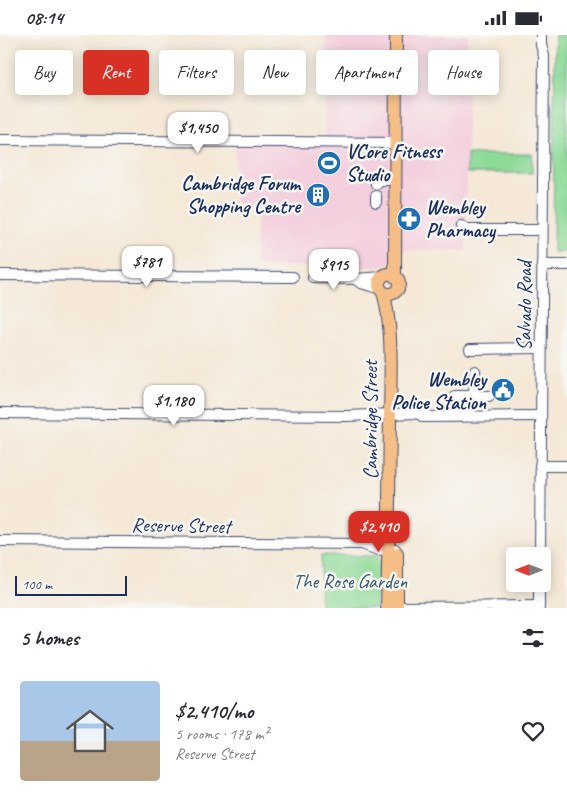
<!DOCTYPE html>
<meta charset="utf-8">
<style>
:root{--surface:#fff;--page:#f2f2f3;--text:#2b2b33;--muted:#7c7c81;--accent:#d93025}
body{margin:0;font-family:Caveat,sans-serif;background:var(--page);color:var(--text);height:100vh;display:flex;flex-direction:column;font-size:19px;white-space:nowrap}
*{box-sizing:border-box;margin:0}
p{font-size:16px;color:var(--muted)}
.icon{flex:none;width:28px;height:28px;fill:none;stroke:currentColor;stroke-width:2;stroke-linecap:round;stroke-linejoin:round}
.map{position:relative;height:573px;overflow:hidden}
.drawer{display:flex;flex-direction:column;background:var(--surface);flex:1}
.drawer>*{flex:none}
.hud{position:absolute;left:15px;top:15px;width:538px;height:45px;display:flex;gap:10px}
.needle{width:32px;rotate:270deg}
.tools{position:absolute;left:506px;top:512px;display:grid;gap:10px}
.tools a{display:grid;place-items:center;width:45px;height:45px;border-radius:5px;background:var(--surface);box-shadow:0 2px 12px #0003;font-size:25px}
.scale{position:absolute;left:15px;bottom:12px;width:112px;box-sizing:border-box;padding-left:5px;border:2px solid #1b2f5e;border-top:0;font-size:14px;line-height:18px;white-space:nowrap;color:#1b2f5e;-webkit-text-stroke:4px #f6f6f2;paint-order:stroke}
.price{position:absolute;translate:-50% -42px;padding:0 11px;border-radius:10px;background:#fff;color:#222;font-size:16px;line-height:32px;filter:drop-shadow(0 1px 2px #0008)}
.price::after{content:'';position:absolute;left:50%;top:30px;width:15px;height:11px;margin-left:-8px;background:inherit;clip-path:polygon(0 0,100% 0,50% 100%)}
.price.active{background:var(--accent);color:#fff}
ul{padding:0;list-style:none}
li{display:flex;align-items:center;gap:15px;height:125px;padding:0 20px}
li span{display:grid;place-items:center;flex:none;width:140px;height:100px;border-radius:5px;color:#555}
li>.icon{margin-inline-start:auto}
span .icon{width:60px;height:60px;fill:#fffc;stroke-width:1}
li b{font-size:21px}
h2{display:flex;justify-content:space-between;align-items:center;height:60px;padding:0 20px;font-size:21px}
.tag{padding:0 18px;border-radius:5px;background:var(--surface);box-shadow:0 2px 12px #0003;font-size:18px;line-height:45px}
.tag.active{background:var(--accent);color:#fff}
.status{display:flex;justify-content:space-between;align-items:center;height:35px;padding:0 25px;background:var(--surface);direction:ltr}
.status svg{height:14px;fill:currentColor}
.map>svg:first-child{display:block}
</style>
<div class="status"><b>08:14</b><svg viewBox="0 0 49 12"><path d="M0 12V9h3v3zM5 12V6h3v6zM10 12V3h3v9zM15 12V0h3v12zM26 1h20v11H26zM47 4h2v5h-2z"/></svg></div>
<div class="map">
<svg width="567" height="573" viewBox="0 0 567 573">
<rect width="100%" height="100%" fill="#f6f6f2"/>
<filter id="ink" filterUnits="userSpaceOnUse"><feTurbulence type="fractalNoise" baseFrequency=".02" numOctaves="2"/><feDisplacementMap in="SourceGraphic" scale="10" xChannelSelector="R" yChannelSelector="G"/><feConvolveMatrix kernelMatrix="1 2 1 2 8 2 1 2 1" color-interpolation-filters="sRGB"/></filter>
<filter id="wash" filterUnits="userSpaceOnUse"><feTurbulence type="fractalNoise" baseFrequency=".0096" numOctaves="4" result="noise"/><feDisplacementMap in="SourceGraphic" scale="20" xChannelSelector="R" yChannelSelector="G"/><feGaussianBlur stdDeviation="1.12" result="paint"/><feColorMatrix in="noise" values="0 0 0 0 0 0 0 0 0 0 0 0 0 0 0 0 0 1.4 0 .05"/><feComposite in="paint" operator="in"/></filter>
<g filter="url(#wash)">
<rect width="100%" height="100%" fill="#f5e8d6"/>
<!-- built -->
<polygon fill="#f4cfdd" points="326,0 468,0 466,216 404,215 390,228 381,232 256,231 256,174 235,174 235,107 325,107"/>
<!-- green -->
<g fill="#8dda97" stroke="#54847a">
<polygon points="555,0 567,0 567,217 553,217"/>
<rect x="467" y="119" width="65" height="19"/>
<polygon points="321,520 376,521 380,527 376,573 320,573"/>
</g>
</g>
<g filter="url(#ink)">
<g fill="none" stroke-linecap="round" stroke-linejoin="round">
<!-- minor casing -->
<g stroke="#3c4b70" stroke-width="12">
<g id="minor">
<polyline points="0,105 397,108"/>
<polyline points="376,149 380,145 388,145"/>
<polyline points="376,161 376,167"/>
<polyline points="461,191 466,195 542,195"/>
<polyline points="542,230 567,230"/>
<polyline points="0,240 293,242"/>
<polyline points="313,243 355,244 383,242"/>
<polyline points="355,244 361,248 381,254"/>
<polyline points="470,314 541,313"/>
<polyline points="0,378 348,381 414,378 429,381"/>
<polyline points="453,381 453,364 455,361 489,361"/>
<polyline points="470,381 470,371 474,361 475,336"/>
<polyline points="423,382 541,381"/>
<polyline points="540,431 567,431"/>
<polyline points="0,506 362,509 389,502"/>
<polyline points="362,509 378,515 395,514"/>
<polyline points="540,521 544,21 541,10 541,0"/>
<polyline points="397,572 539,571"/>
<polyline points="539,573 539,549"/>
</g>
</g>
<!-- major casing -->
<g stroke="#3c4b70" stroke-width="14">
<g id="major">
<circle cx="389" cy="249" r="10"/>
<polyline points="395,242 396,0"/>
<path d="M383,257C394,294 390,347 390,386C389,448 389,511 387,573"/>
<polyline points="397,518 397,573"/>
</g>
</g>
<!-- minor -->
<use href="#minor" stroke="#fff" stroke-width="10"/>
<!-- major -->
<use href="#major" stroke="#f6be87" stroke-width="12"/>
</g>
</g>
<!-- icons -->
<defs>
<g id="stadium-disc" transform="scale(1.25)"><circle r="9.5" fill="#1f6fb2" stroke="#f6f6f2"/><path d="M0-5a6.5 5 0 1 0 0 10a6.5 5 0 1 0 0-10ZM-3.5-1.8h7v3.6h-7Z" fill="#fff"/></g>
<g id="building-disc" transform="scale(1.25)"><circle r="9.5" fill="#1f6fb2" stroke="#f6f6f2"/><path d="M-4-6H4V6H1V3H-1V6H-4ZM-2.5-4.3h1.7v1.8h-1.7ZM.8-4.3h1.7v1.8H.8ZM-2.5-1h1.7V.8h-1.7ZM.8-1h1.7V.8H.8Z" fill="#fff"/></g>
<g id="pharmacy-disc" transform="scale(1.25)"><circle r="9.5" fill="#1f6fb2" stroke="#f6f6f2"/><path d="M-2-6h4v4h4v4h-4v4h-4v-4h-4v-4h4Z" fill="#fff"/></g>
<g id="civic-disc" transform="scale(1.25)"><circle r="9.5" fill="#1f6fb2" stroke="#f6f6f2"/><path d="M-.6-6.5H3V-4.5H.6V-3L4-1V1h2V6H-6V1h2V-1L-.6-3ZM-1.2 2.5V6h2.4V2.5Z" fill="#fff"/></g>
</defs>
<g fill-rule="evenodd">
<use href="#stadium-disc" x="329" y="128"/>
<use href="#building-disc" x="318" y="160"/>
<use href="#pharmacy-disc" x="409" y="184"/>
<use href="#civic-disc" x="503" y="355"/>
</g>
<g text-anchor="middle" stroke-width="5" stroke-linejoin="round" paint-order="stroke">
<!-- poi labels -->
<g font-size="20" font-weight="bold" fill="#1b2f5e" stroke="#f6f6f2" text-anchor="start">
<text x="346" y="123">VCore Fitness<tspan x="346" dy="23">Studio</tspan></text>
<text x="300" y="155" text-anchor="end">Cambridge Forum<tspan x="300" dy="23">Shopping Centre</tspan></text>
<text x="426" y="179">Wembley<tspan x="426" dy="23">Pharmacy</tspan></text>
<text x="486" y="351" text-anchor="end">Wembley<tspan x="486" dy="23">Police Station</tspan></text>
</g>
<!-- street labels -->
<g font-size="20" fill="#1b2f5e" stroke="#f6f6f2">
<text transform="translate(524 271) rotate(-90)" y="7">Salvado Road</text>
<text transform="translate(370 385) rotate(-90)" y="7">Cambridge Street</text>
<text transform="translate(181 490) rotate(1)" y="7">Reserve Street</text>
</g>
<!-- park labels -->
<g font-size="20" fill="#385a6c" stroke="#f6f6f2">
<text x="350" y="553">The Rose Garden</text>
</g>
</g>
</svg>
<div class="tools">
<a><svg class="needle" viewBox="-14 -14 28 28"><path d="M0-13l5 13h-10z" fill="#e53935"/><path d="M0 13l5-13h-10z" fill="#7c7c81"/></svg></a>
</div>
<div class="scale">100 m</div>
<b class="price" style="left:198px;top:119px">$1,450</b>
<b class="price" style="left:147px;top:253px">$781</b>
<b class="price" style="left:334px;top:256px">$915</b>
<b class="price" style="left:174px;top:392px">$1,180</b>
<b class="price active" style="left:379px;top:518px">$2,410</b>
<div class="hud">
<a class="tag">Buy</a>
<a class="tag active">Rent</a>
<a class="tag">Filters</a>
<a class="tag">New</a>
<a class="tag">Apartment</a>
<a class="tag">House</a>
</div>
</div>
<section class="drawer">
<h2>5 homes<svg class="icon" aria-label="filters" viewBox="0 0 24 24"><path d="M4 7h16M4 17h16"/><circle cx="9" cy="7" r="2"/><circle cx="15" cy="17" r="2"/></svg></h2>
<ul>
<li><span style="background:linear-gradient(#a9c7e8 60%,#b9a48a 0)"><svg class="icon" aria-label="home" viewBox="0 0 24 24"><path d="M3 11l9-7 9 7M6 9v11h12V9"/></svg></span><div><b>$2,410/mo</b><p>5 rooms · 178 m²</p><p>Reserve Street</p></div><svg class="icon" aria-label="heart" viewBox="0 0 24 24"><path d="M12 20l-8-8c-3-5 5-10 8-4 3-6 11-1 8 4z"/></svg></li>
</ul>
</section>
